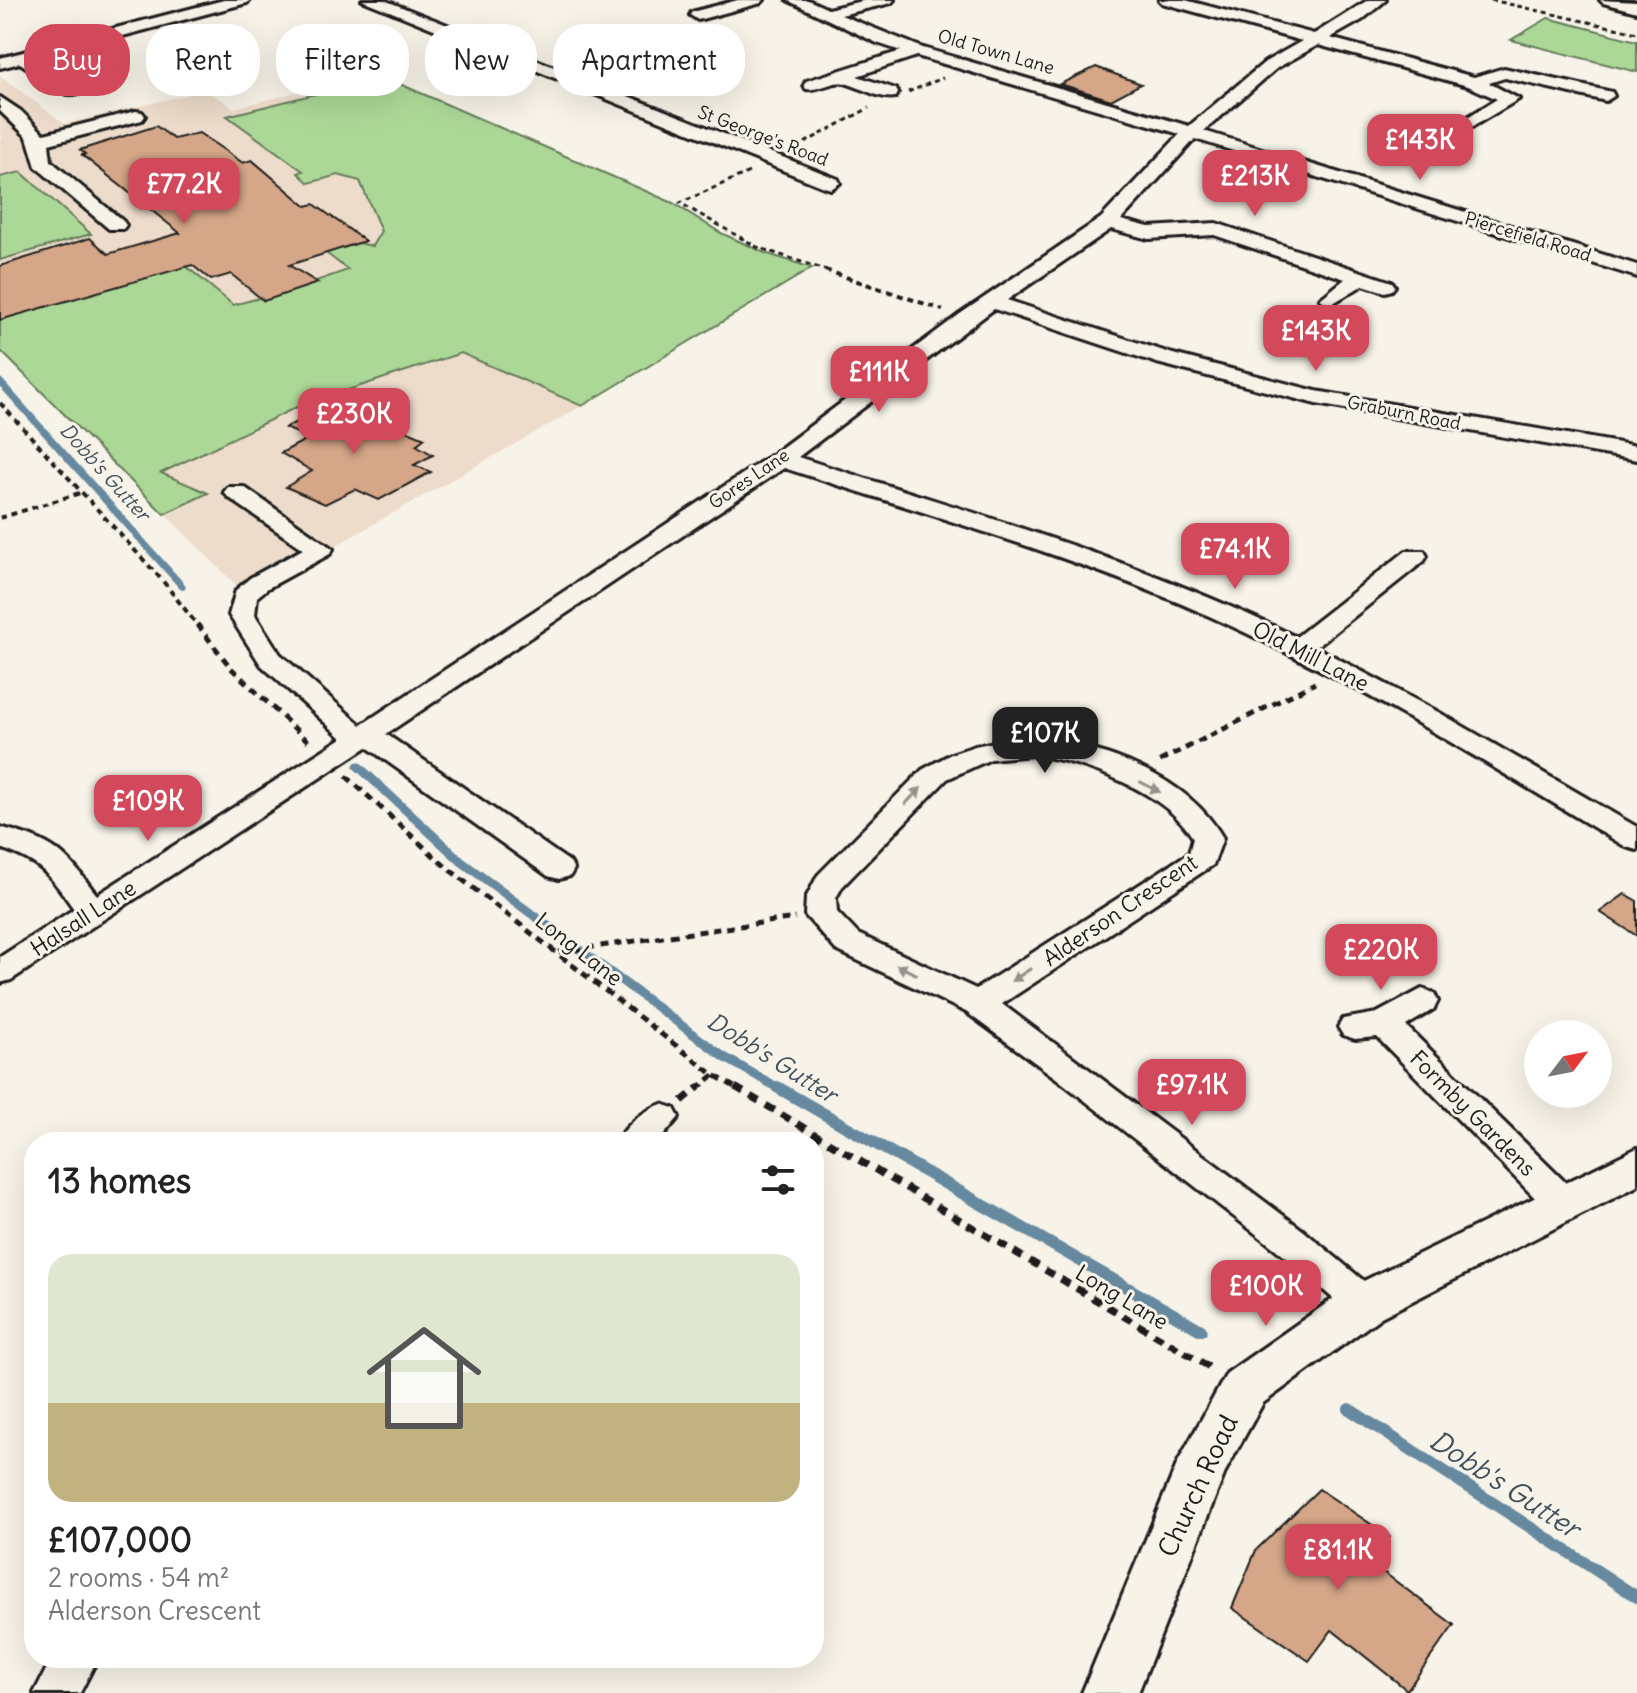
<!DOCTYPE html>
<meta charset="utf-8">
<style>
:root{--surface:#fff;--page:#f2f2f2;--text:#222;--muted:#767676;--line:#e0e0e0;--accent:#d1495b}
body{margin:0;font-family:Delius,sans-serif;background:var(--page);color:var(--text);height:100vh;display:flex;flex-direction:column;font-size:30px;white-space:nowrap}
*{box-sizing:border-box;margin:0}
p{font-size:26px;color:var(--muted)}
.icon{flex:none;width:44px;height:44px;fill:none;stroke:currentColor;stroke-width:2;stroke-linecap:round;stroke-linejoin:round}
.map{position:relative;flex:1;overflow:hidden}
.sheet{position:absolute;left:24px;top:1132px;width:800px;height:536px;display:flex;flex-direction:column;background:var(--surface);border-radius:32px;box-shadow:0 8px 32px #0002}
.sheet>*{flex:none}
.guide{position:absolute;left:24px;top:24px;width:800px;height:72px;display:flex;gap:16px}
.needle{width:52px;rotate:58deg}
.buttons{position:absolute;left:1524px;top:1020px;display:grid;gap:16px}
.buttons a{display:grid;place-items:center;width:88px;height:88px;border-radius:50%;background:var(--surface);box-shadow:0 8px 32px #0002;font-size:40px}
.price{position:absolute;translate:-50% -68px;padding:0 18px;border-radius:16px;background:var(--accent);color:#fff;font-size:26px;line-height:52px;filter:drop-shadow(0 2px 4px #0008)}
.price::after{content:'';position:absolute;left:50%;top:48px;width:24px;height:18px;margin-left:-12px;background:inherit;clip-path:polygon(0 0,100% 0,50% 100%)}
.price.active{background:#222;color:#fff}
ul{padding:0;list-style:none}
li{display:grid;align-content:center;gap:16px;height:424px;padding:0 24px}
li+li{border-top:2px solid var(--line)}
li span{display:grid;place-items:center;height:248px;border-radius:24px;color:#555}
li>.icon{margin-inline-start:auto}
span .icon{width:144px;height:144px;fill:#fffc;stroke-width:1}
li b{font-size:34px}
h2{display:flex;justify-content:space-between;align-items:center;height:96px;padding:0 24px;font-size:34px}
.chip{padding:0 28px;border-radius:32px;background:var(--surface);box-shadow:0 8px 32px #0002;font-size:28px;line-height:72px}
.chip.active{background:var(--accent);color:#fff}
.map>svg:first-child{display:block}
</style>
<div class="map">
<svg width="1637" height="1693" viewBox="0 0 1637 1693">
<rect width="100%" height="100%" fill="#f7f3e8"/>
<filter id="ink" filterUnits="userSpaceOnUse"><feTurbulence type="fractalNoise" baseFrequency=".0125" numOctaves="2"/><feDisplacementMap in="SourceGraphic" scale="16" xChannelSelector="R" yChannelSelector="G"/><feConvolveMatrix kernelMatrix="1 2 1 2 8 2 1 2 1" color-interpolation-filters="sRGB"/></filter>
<g filter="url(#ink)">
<!-- built -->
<polygon fill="#eddccb" points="374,73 673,203 721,233 765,253 812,268 582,406 247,596 0,350 0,139 3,138 0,135 0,76 65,124 206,90 234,108"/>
<!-- green -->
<g fill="#acd897" stroke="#647a5a" stroke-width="2">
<polygon points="1548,18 1637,41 1637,72 1511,40"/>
<polygon points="384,77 673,203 721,233 765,253 812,268 582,406 461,353 299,406 161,473 208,493 164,514 0,350 0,319 175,257 233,305 317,283 316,281 348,270 326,253 359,243 372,246 381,231 360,181 338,175 309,183 298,173 303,171 227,116"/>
<polygon points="21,172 91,234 0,260 0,177"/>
</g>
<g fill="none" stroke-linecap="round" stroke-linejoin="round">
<!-- stream-far2 -->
<polyline stroke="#6689a0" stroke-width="7" points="0,382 182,586"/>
<!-- stream-far1 -->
<polyline stroke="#6689a0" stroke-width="9" points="358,766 462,862 724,1057 780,1089"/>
<!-- stream -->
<g stroke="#6689a0" stroke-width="12">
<polyline points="777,1087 1201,1330"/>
<polyline points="1349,1409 1637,1597"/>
</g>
</g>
<!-- building -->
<g fill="#d5a688" stroke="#1c1c1c" stroke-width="2">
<polygon points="1096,67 1141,84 1111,100 1060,84"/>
<polygon points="156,126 174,139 199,133 243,163 252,160 306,206 314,204 365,241 289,265 318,283 264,301 231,274 211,280 192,265 0,320 0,266 90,238 108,254 180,233 82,155 85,154 80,150"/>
<polygon points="330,404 396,430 401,428 425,438 416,445 433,455 414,465 431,472 379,500 355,489 325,504 286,487 312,471 281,453 309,438 285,428"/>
<polygon points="1625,894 1637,901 1637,936 1600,912"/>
<polygon points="1319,1489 1390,1537 1370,1562 1454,1625 1407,1690 1332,1630 1309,1661 1232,1608 1256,1550"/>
</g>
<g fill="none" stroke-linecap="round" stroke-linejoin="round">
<!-- minor casing -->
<g stroke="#1c1c1c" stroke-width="6">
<g id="minor">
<polygon points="224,0 250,0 247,3 36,59 79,86 81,90 79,94 67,94 20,63 0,68 0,58"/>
<polygon points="362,0 384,0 838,179 840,183 831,189 824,187"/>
<polygon points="738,0 764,0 761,3 698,20 690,15 692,12"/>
<path d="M787,0H808L828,9L866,0H894L891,3L841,15L923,48L1189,126L1265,62L1302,41L1162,3L1159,0H1185L1314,34L1368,0H1386L1362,20L1330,38L1474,77L1504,68L1612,92L1614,96L1606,101L1505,78L1489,83L1519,99L1472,127L1463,122L1466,118L1497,99L1468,86L1318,45L1277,68L1204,131L1637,265V277L1195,139L1121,220L1149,227L1216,223L1392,282L1395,286L1392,290L1385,292L1363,285L1330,305L1320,299L1345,279L1214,235L1149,239L1111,229L1007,300L1173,354L1316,391L1637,446V460L1316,404L1157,363L994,309L798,457C966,511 1137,559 1296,637L1406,551H1424L1427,556L1424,561L1316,647L1440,713L1637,827V850L1626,847C1490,765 1353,680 1207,615C1071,555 926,514 784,468L386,734L570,862L574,869L570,876L559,879L548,876L367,747L11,980L0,983V957L74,909C48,873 43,863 0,848V827C55,842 63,850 97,895L342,738L261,665L229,615L236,590L250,578L303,549L228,497L224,492L228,487H244L333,549L330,554L268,588L257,597L255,615L280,654L361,725L773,454L960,314L1101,218L1180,134L917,56L857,76L896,89L898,93L896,97C879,100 861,87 845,83C832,80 820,91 806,89L804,85L806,81L901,51L877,43Z"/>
<polygon points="1600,0 1637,2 1637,12 1603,3"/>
<polygon points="0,97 21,111 44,134 136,111 142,112 145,116 142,120 49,144 51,161 123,221 126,225 123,229 109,229 36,167 27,137 0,111"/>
<path d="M1033,738C1102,746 1187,775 1223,838L1213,865L1002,1004L1304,1231L1377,1292L1383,1303L1377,1314L1364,1319L1351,1314L1278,1251L1056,1078L966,1012L836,950L805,915L806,898L818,875L922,770L951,754L975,746L1009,739ZM1033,755C1083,761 1167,792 1193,838L1189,853L976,989L858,934L837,912L836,898L842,887L947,779L991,759Z"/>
<polygon points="1422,989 1434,993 1438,1001 1434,1009 1406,1026 1574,1191 1579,1201 1574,1211 1561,1215 1548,1211 1377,1037 1355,1039 1343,1035 1338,1027 1343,1019 1377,1013"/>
<path d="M662,1104L674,1108L679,1117L658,1142H617C626,1125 644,1110 662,1104Z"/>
<polygon points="52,1658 98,1658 80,1693 34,1693"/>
</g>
</g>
<!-- major casing -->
<g stroke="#1c1c1c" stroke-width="6">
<polygon id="major" points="1637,1148 1637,1186 1381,1317 1263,1403 1226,1470 1138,1693 1082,1693 1178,1462 1227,1373 1347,1289"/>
</g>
<!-- path-far3 -->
<g stroke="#1c1c1c" stroke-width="3" stroke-dasharray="5 4" stroke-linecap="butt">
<polyline points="1491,0 1637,33"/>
<polyline points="908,92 943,78"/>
<polyline points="797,147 869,108"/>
<polyline points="749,172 680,203 757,247 831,272"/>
</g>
<!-- path-far2 -->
<g stroke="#1c1c1c" stroke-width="4" stroke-dasharray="6 5" stroke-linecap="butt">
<polyline points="825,270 943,310"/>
<polyline points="0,403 162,580 198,626"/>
<polyline points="0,518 80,493"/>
</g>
<!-- path-far1 -->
<g stroke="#1c1c1c" stroke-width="5" stroke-dasharray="8 6" stroke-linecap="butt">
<polyline points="197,624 231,668 309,742"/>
<polyline points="1160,761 1315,683"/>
<polyline points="346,776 446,867 714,1075 738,1089"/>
<polyline points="559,952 795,918"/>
<polyline points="697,1089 714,1075"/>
</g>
<!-- path -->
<g stroke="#1c1c1c" stroke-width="7" stroke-dasharray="10 8" stroke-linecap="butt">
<polyline points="735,1087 1213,1369"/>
<polyline points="682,1101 699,1087"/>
</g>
<!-- minor -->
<use href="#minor" fill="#f7f3e8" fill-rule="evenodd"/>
<!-- major -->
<use href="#major" fill="#f7f3e8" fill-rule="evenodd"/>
</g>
<!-- one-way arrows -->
<defs><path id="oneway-solid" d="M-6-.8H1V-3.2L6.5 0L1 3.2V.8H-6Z" transform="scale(2)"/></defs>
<g fill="#94928c">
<use href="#oneway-solid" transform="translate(1150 787) rotate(28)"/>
<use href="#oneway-solid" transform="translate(913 796) rotate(-46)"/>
<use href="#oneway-solid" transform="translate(907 970) rotate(-155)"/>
<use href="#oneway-solid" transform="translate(1021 975) rotate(147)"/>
</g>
</g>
<g text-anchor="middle" stroke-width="6" stroke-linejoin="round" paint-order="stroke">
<!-- far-street labels -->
<g font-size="18" fill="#1c1c1c" stroke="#f7f3e8">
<text transform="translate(996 52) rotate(16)" y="6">Old Town Lane</text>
<text transform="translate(763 136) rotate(21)" y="6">St George's Road</text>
<text transform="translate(1528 237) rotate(17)" y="6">Piercefield Road</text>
<text transform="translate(1404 413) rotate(11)" y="6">Graburn Road</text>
<text transform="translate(749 479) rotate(-34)" y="6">Gores Lane</text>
</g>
<!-- far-water labels -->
<g font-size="20" font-style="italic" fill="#41525e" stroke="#f7f3e8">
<text transform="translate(105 472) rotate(48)" y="7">Dobb's Gutter</text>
</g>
<!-- street labels -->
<g font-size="22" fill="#1c1c1c" stroke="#f7f3e8">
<text transform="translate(1311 656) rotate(27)" y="8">Old Mill Lane</text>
<text transform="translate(1120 910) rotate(-34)" y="8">Alderson Crescent</text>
<text transform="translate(83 918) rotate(-33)" y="8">Halsall Lane</text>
<text transform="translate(579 949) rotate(38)" y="8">Long Lane</text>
<text transform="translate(1473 1113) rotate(45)" y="8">Formby Gardens</text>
<text transform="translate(1122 1297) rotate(31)" y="8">Long Lane</text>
</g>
<!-- water labels -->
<g font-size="24" font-style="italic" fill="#41525e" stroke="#f7f3e8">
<text transform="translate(772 1058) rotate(32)" y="8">Dobb's Gutter</text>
</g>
<!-- near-street labels -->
<g font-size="26" fill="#1c1c1c" stroke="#f7f3e8">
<text transform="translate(1198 1486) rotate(-65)" y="9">Church Road</text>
</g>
<!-- near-water labels -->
<g font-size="28" font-style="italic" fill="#41525e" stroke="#f7f3e8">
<text transform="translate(1505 1484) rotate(33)" y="10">Dobb's Gutter</text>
</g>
</g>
</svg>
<div class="buttons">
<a><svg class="needle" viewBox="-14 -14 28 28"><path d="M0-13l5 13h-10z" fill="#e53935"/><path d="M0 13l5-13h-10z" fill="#767676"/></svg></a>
</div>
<b class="price" style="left:1420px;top:182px">£143K</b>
<b class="price" style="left:1255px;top:218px">£213K</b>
<b class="price" style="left:184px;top:226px">£77.2K</b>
<b class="price" style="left:1316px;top:373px">£143K</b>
<b class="price" style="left:879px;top:414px">£111K</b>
<b class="price" style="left:354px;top:456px">£230K</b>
<b class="price" style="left:1235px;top:591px">£74.1K</b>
<b class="price active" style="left:1045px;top:775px">£107K</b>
<b class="price" style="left:148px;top:843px">£109K</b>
<b class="price" style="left:1381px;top:992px">£220K</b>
<b class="price" style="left:1192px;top:1127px">£97.1K</b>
<b class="price" style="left:1266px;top:1328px">£100K</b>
<b class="price" style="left:1338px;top:1592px">£81.1K</b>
<div class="guide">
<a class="chip active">Buy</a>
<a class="chip">Rent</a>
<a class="chip">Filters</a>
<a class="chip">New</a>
<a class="chip">Apartment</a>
</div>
<section class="sheet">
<h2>13 homes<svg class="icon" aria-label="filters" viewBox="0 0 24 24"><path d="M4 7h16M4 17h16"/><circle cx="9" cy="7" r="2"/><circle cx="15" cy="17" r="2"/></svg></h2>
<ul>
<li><span style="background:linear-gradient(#dfe7d0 60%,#c2b280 0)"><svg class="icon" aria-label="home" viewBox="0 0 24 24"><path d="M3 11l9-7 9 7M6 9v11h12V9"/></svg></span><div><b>£107,000</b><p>2 rooms · 54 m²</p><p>Alderson Crescent</p></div></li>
</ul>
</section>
</div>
